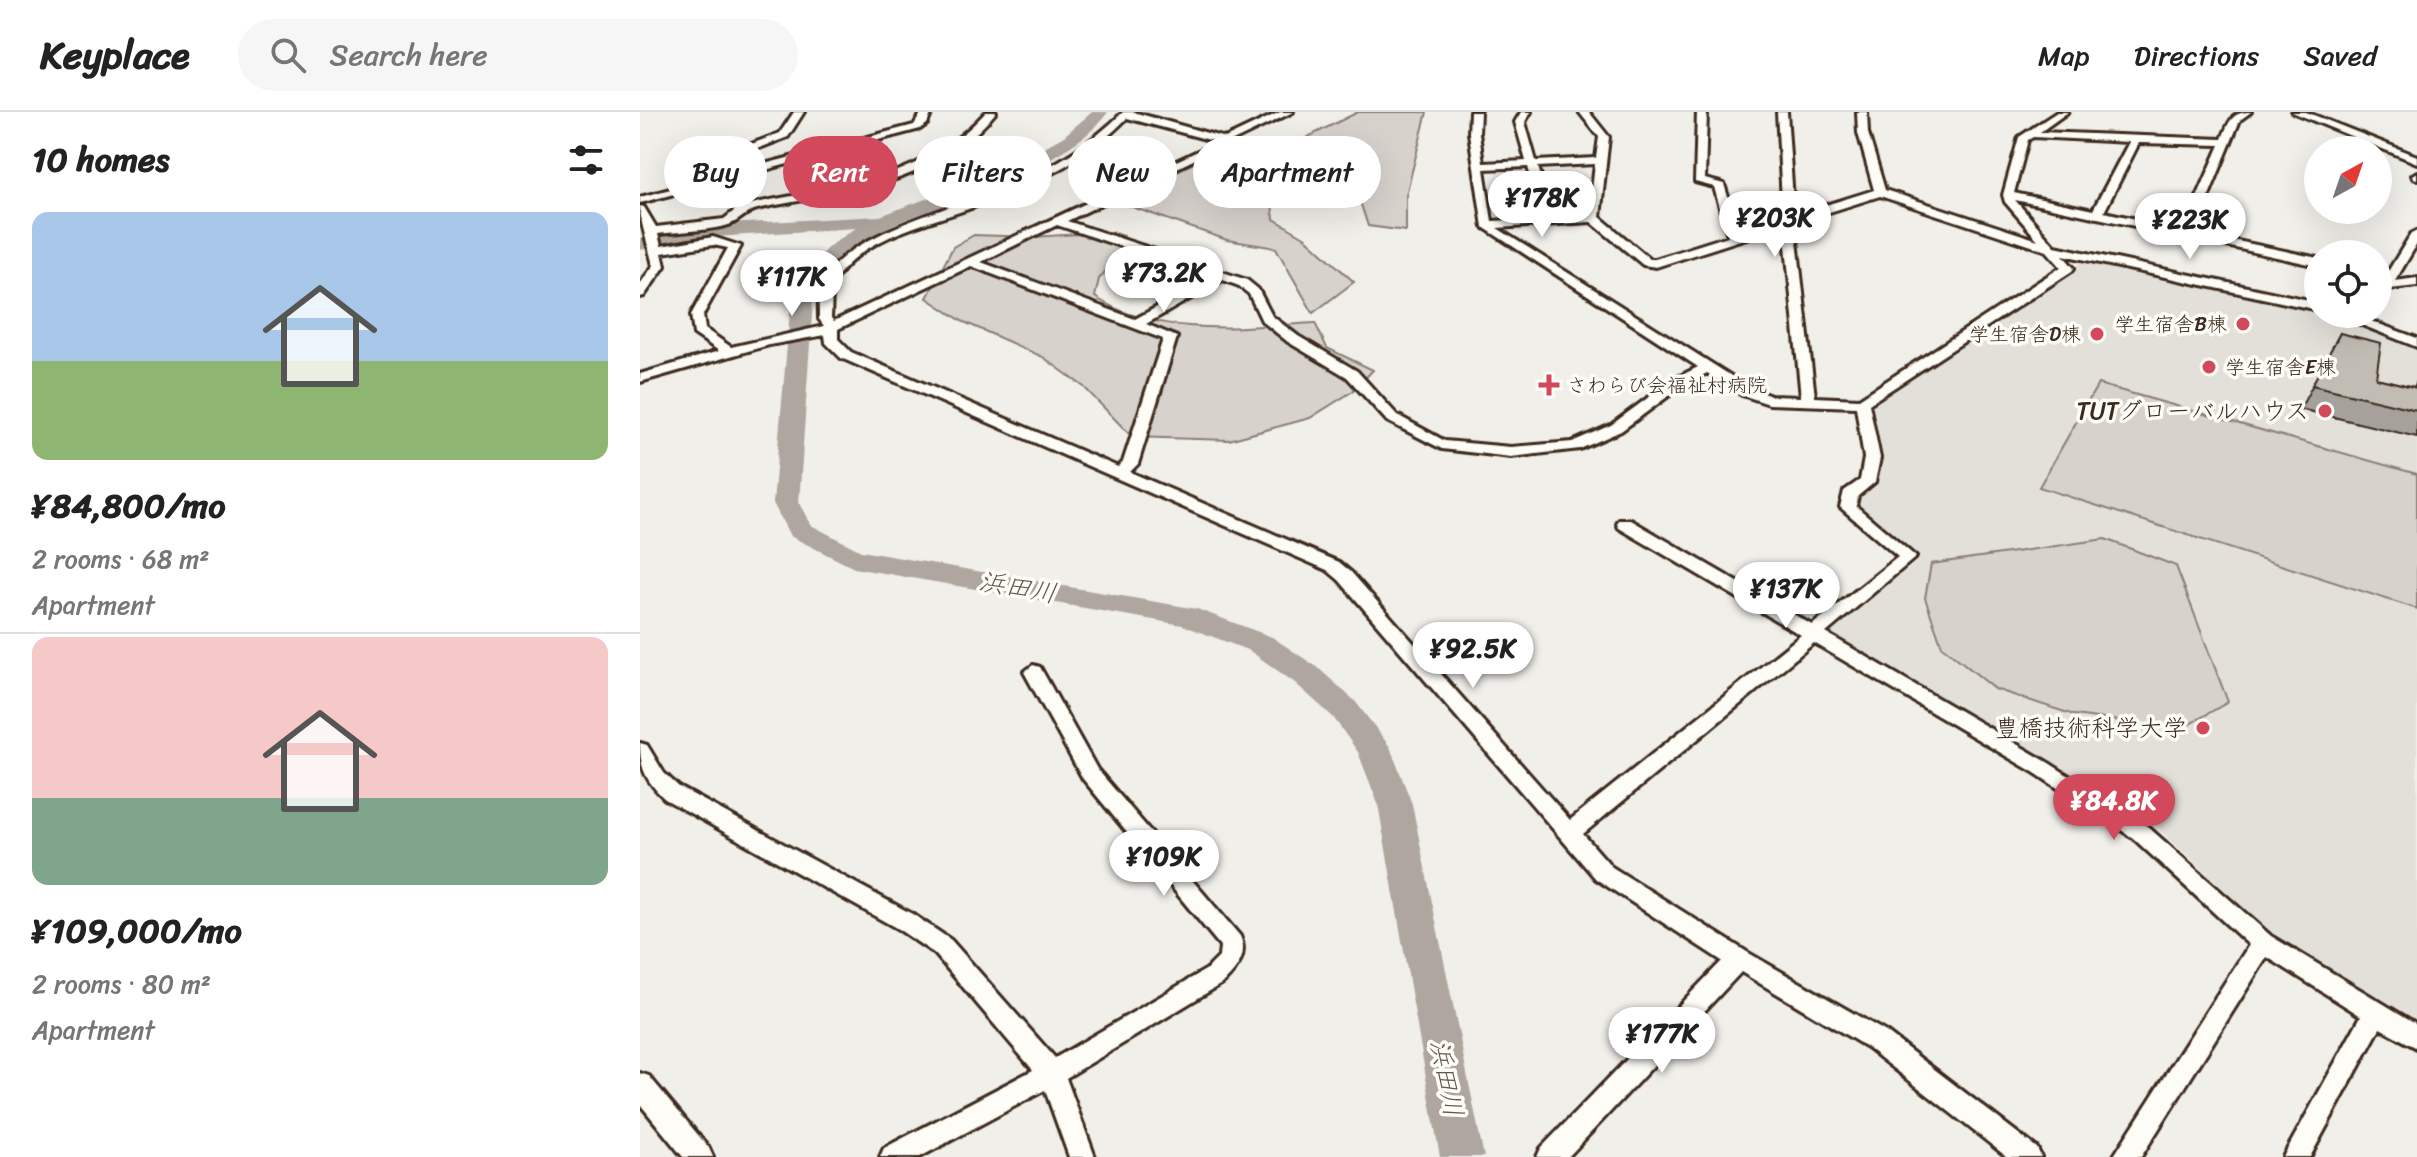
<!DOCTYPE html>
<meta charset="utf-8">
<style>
:root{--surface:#fff;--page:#f6f6f6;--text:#222;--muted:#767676;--line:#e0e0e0;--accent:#d1495b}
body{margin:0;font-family:Sriracha,"Klee One",sans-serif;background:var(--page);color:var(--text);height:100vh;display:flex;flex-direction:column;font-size:30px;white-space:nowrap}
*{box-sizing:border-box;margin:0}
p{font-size:26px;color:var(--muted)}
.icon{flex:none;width:44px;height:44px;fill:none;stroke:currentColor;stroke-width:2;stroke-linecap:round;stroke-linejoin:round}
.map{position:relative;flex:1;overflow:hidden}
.panel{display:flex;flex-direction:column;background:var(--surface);width:640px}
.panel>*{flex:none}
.banner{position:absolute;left:24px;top:24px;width:760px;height:72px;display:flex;gap:16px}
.needle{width:52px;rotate:40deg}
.controls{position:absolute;left:1664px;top:24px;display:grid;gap:16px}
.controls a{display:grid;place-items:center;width:88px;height:88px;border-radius:50%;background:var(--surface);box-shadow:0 8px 32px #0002;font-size:40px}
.price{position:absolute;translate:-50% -68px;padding:0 18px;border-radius:28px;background:#fff;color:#222;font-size:26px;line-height:52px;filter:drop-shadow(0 2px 4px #0008)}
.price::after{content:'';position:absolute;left:50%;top:48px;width:24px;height:18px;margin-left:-12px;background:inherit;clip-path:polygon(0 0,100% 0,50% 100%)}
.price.active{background:var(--accent);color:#fff}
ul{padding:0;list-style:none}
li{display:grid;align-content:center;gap:16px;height:424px;padding:0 32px}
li+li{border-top:2px solid var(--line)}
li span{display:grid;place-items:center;height:248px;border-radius:16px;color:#555}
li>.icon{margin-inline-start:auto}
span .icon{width:144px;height:144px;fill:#fffc;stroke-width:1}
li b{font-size:34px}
h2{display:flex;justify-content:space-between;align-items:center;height:96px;padding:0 32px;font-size:34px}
.pill{padding:0 28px;border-radius:36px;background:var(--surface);box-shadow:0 8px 32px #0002;font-size:28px;line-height:72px}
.pill.active{background:var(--accent);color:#fff}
header{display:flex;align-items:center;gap:48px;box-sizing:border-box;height:112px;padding:0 40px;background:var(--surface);border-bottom:2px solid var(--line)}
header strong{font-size:38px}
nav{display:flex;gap:44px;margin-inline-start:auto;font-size:28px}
.search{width:560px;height:72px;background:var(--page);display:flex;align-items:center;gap:20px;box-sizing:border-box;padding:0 28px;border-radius:44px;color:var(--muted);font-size:30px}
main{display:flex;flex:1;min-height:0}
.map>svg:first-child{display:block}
</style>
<header>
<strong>Keyplace</strong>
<div class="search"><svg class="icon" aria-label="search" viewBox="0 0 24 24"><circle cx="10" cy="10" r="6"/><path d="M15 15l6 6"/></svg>Search here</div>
<nav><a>Map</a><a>Directions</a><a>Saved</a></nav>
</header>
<main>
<section class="panel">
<h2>10 homes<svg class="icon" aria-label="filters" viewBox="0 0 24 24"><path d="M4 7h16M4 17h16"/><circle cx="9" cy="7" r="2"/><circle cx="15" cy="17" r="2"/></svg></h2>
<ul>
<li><span style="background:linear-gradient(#a9c7e8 60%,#8fb573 0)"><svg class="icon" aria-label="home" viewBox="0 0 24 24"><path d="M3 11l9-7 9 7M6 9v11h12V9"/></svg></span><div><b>¥84,800/mo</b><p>2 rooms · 68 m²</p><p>Apartment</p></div></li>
<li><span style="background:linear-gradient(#f6c9c9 65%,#7fa58c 0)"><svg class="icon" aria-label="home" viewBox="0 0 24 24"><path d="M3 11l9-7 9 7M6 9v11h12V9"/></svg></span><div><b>¥109,000/mo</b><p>2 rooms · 80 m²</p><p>Apartment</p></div></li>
</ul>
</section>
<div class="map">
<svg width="1777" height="1045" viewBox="0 0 1777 1045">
<rect width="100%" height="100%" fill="#f1efea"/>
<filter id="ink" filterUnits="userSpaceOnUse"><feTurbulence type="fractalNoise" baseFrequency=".0125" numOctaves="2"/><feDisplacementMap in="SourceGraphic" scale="16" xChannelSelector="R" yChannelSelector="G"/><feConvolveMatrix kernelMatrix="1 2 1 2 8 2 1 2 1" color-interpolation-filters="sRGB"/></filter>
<g filter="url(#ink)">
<!-- built -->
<polygon fill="#e3e0da" points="1445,148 1659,193 1777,236 1777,909 1635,825 1509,708 1187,524 1281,446 1219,395 1221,382 1234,370 1241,350 1228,294"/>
<!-- green -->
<g fill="#d7d2cc" stroke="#897e75" stroke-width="2">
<polygon points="718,0 787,0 766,83 766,119 728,114 716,77 631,85 634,107 666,126 714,170 673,201 636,136 587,128 475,89 591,33 648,35"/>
<path d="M472,120L484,124L479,144L459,167L455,185C518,226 603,215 675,211L687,236L733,258L713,279L670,306L589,328L492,325L444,275L403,245L322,209L287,186L313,135L334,123L392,125Z"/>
<polygon points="1458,272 1777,362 1777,497 1399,375"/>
<polygon points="1465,427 1536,454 1588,590 1541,617 1434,603 1355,577 1302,534 1285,486 1291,452"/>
</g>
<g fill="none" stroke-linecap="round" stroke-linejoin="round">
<!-- river -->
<path fill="#aea69f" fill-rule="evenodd" d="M452,0H468C455,19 436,31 416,43C390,60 362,73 333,84C265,108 208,119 173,188L159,391L171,413L221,439L557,497L632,525L677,555L715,589L750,635L772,692L844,1045H800L738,692L718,640L693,605L655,571L610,539L542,513L214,456L150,424L133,391L151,188L169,157L188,135L216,116L58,126L0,138V126L87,112L240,104L364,58L424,24Z"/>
<!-- minor casing -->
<g stroke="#3b2a1e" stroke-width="6">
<g id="minor">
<polygon points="154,0 164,0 148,25 96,45 109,56 274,13 282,0 292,0 287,12 280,17 0,91 0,85 99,59 85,46 88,41 140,21"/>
<path d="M346,0H356C294,76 206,78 117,97C106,100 102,107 91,112C79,118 35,120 18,122L21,134L73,125L101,134L63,203L65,217L91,235L184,214L179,207C179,193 177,177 185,165C214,118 324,93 376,71C416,53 452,31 483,0H493L585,26L640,0H653L427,109L607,168L618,177L632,204L658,224L717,259L757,303L805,329L871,335L932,330L971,313L1032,268L1058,255L843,115L829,21L830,0H840L839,21L843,51L886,49L875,10L881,0H891L885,10L896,49L956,46L959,25L939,0H949L969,25L960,105L1010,147H1015L1088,124L1074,75L1055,70L1057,0H1067L1065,67L1084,72L1099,121L1143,107L1137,0H1147L1154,103L1234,78L1218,21L1217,0H1227L1228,21L1245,78L1398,128L1365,90L1363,83L1379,25L1417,0H1428L1400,20L1582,27C1589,10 1591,0 1611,0L1600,8L1554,120L1678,146V154L1375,88L1415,134L1678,190V198L1423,143L1434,156L1432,159L1229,292L1240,346L1235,370L1218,384L1216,394L1276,445L1186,521L1409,651L1507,714L1631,824L1777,912V936L1740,916L1670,1045H1643L1721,904L1627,845L1501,1045H1473L1609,833L1493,726L1395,661L1174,531L943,722L972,755L1107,840L1246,920L1397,1036L1401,1045H1367L1228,936L1101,860L928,1045H897L901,1036L1082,849L956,767L699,468L687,458L201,246L186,231L185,223L129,233L0,270V262L79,239L54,222L51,203L88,136L73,133L22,141L25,154L4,184L0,185V172L13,154C9,134 0,112 0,94L4,95L16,115L84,107L99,95C193,72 276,76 346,0ZM487,6L577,30L194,209L191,206C192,193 190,176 198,164C227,123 289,112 334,95C390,74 445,50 487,6ZM1393,25L1489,30L1453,98L1374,81L1388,28ZM1499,31L1580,33L1543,117L1464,100ZM955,52L949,103L914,105L898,55ZM888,55L902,106L852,109L844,57ZM1240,84L1407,139L1421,155L1219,287L1175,285L1155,111ZM951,110L1003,153L1016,155L1144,114L1161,285L1131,284L1112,277L857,116ZM417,113L572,165L495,207L341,150ZM331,154L523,227L483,350L478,355L211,240L198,227V217ZM583,168L599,174L609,182L622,209L648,230L707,265L747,309L802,337L871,345L940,337L981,319L1042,274L1067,261L1102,283L1129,292L1216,295L1224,346L1220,368L1204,379L1200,395L1258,445L1172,513L991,408H979L977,412L979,416L1161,523L930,708L711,460L699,450L490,360L498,352L537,225L506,212Z"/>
<polygon points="1652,0 1666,0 1777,44 1777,51"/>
<polygon points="1777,60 1777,67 1773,66 1772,63"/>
<polygon points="1777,119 1777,132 1755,169 1777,166 1777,174 1750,177 1742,188 1738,189 1738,176 1771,122"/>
<polygon points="1694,202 1712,202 1777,226 1777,235"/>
<path d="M393,553L400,555L457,657L600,824C609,844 596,858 583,871L426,966L455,1045H429L405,978L280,1045H240L244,1036L393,958L295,842L258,817L25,687C6,669 0,657 0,631L7,633L24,661L39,675L274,803L311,828L415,946L567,857L579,845L580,834L443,667L384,560Z"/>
<polygon points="0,961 9,964 69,1036 73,1045 43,1045 0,992"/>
</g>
</g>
<!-- minor -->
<use href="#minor" fill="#fdfcf7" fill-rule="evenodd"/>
</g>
<!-- wall -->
<polygon fill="#a6a29b" stroke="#3b2a1e" stroke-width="2" points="1700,221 1736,266 1774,275 1777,269 1777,325 1660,297"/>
<!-- building -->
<polygon fill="#c1bcb4" stroke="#3b2a1e" stroke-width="2" points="1700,221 1741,231 1736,266 1777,276 1777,298 1672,273"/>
</g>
<!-- markers -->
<g fill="#d1495b" stroke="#fdfcf7" stroke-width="3">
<circle cx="1603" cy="212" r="8"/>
<circle cx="1457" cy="222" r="8"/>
<circle cx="1569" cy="255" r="8"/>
<path d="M905 261h8v8h8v8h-8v8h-8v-8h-8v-8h8z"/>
<circle cx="1685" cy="299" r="8"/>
<circle cx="1563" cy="616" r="8"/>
</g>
<g text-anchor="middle" stroke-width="7" stroke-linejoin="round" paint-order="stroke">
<!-- far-poi labels -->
<g font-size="20" fill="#3b2a1e" stroke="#fdfcf7" text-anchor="end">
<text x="1587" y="219">学生宿舎B棟</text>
<text x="1441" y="229">学生宿舎D棟</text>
<text x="1585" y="262" text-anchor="start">学生宿舎E棟</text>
<text x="927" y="280" text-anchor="start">さわらび会福祉村病院</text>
</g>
<!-- poi labels -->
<g font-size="24" fill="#3b2a1e" stroke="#fdfcf7" text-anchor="end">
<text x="1669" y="307">TUTグローバルハウス</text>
<text x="1547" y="624">豊橋技術科学大学</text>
</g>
<!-- water labels -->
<g font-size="26" font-style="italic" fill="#63554b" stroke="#fdfcf7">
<text transform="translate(378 475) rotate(10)" y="9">浜田川</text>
<text transform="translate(807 966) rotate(79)" y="9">浜田川</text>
</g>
</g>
</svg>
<div class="controls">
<a><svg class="needle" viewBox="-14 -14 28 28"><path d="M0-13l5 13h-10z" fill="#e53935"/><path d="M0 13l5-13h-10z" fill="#767676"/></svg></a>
<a><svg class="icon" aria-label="locate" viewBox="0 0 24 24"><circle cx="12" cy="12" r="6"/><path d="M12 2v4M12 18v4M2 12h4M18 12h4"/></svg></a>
</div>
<b class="price" style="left:902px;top:127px">¥178K</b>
<b class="price" style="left:1135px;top:147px">¥203K</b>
<b class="price" style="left:1550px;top:149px">¥223K</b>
<b class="price" style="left:524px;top:202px">¥73.2K</b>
<b class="price" style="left:152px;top:206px">¥117K</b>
<b class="price" style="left:1146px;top:518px">¥137K</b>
<b class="price" style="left:833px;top:578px">¥92.5K</b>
<b class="price active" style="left:1474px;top:730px">¥84.8K</b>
<b class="price" style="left:524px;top:786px">¥109K</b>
<b class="price" style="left:1022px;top:963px">¥177K</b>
<div class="banner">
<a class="pill">Buy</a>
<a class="pill active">Rent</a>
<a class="pill">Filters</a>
<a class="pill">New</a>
<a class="pill">Apartment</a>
</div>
</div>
</main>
